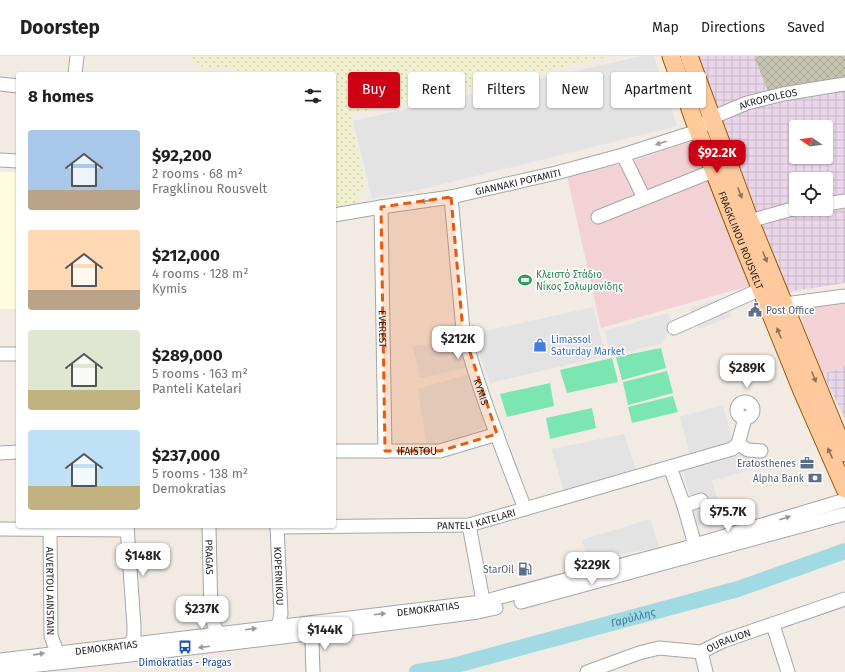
<!DOCTYPE html>
<meta charset="utf-8">
<style>
:root{--surface:#fff;--page:#f2f2f2;--text:#202124;--muted:#757577;--line:#e0e0e0;--accent:#ce0016}
body{margin:0;font-family:"Fira Sans",sans-serif;background:var(--page);color:var(--text);height:100vh;display:flex;flex-direction:column;font-size:15px;white-space:nowrap}
*{box-sizing:border-box;margin:0}
p{font-size:13px;color:var(--muted)}
.icon{flex:none;width:22px;height:22px;fill:none;stroke:currentColor;stroke-width:2;stroke-linecap:round;stroke-linejoin:round}
.map{position:relative;flex:1;overflow:hidden}
.side{position:absolute;left:16px;top:16px;width:320px;height:456px;display:flex;flex-direction:column;background:var(--surface);border-radius:4px;box-shadow:0 1px 3px #0004}
.side>*{flex:none}
.top-card{position:absolute;left:348px;top:16px;width:380px;height:36px;display:flex;gap:8px}
.needle{width:26px;rotate:283deg}
.controls{position:absolute;left:789px;top:64px;display:grid;gap:8px}
.controls a{display:grid;place-items:center;width:44px;height:44px;border-radius:4px;background:var(--surface);box-shadow:0 1px 3px #0004;font-size:20px}
.price{position:absolute;translate:-50% -34px;padding:0 9px;border-radius:8px;background:#fff;color:#222;font-size:13px;line-height:26px;filter:drop-shadow(0 1px 2px #0008)}
.price::after{content:'';position:absolute;left:50%;top:24px;width:12px;height:9px;margin-left:-6px;background:inherit;clip-path:polygon(0 0,100% 0,50% 100%)}
.price.selected{background:var(--accent);color:#fff}
ul{padding:0;list-style:none}
li{display:flex;align-items:center;gap:12px;height:100px;padding:0 12px}
li span{display:grid;place-items:center;flex:none;width:112px;height:80px;border-radius:4px;color:#555}
li>.icon{margin-inline-start:auto}
span .icon{width:48px;height:48px;fill:#fffc;stroke-width:1}
li b{font-size:17px}
h2{display:flex;justify-content:space-between;align-items:center;height:48px;padding:0 12px;font-size:17px}
.chip{padding:0 14px;border-radius:4px;background:var(--surface);box-shadow:0 1px 3px #0004;font-size:14px;line-height:36px}
.chip.selected{background:var(--accent);color:#fff}
header{display:flex;align-items:center;gap:24px;box-sizing:border-box;height:56px;padding:0 20px;background:var(--surface);border-bottom:1px solid var(--line)}
header strong{font-size:19px}
nav{display:flex;gap:22px;margin-inline-start:auto;font-size:14px}
.map>svg:first-child{display:block}
</style>
<header>
<strong>Doorstep</strong>
<nav><a>Map</a><a>Directions</a><a>Saved</a></nav>
</header>
<div class="map">
<svg width="845" height="616" viewBox="0 0 845 616">
<defs>
<pattern id="industrial-grid" width="8" height="8" patternUnits="userSpaceOnUse"><rect width="8" height="8" fill="#ead6e9"/><path d="M0 4h8M4 0v8" fill="none" stroke="#c8b7c7"/></pattern>
<pattern id="construction-cross-hatch" width="8" height="8" patternUnits="userSpaceOnUse"><rect width="8" height="8" fill="#c6c4af"/><path d="M0 0l8 8M0 8l8-8" fill="none" stroke="#aaa896"/></pattern>
<pattern id="farmland-dots" width="8" height="8" patternUnits="userSpaceOnUse"><rect width="8" height="8" fill="#f1f0ce"/><path d="M2 2h.1M6 6h.1" fill="none" stroke="#cecdb0" stroke-width="1.8" stroke-linecap="round"/></pattern>
</defs>
<rect width="100%" height="100%" fill="#f1ebe4"/>
<!-- commercial -->
<g fill="#f3d2d5">
<polygon points="693,85 752,229 601,272 567,120 626,107"/>
<polygon points="845,244 845,310 823,318 797,251"/>
</g>
<!-- industrial -->
<g fill="url(#industrial-grid)" fill-rule="evenodd">
<path d="M697,0H845V227L788,236ZM796,71H826V101H796ZM796,123H826V153H796Z"/>
<polygon points="845,310 845,363 823,318"/>
</g>
<!-- education -->
<rect fill="#fffcdf" x="0" y="116" width="18" height="137"/>
<!-- construction -->
<polygon fill="url(#construction-cross-hatch)" points="754,0 845,0 845,21 768,35"/>
<!-- farmland -->
<polygon fill="url(#farmland-dots)" points="190,0 610,0 462,34 350,58 365,129 355,147 334,151 334,18 232,18 232,12 195,10"/>
<!-- pitch -->
<g fill="#7ce6b2">
<polygon points="661,292 666,312 622,324 616,301"/>
<polygon points="612,302 618,326 567,337 560,314"/>
<polygon points="667,315 673,337 628,349 623,326"/>
<polygon points="550,327 554,350 507,361 500,338"/>
<polygon points="673,340 678,356 632,367 628,351"/>
<polygon points="592,352 596,372 550,383 546,362"/>
</g>
<!-- parking -->
<g fill="#e3e3e3">
<polygon points="642,0 654,0 677,70 427,132 372,143 353,65"/>
<polygon points="719,242 732,260 699,273 690,253"/>
<polygon points="593,251 606,300 490,327 472,278"/>
<polygon points="668,257 672,267 662,288 610,299 605,275"/>
<polygon points="456,285 466,312 420,322 413,290"/>
<polygon points="469,318 486,370 450,387 427,393 418,333"/>
<polygon points="723,349 733,387 690,399 680,361"/>
<polygon points="624,378 637,418 564,437 552,393"/>
<polygon points="757,394 762,410 712,425 723,462 698,469 683,415"/>
<polygon points="650,463 659,492 627,497 598,505 589,510 582,484"/>
</g>
<g fill="none" stroke-linecap="round" stroke-linejoin="round">
<!-- river -->
<path stroke="#a1dae2" stroke-width="16" id="s1" d="M417,616L449,611L738,533L845,495"/>
<!-- minor casing -->
<g stroke="#a6a6a6" stroke-width="15">
<g id="minor">
<polyline points="75,18 77,0"/>
<polyline points="0,28 18,30"/>
<polyline points="623,99 644,142"/>
<polyline points="0,104 18,105"/>
<path id="s2" d="M451,141L463,275C479,336 503,395 525,453"/>
<polyline points="826,148 845,145"/>
<path id="s3" d="M381,151L385,395"/>
<path id="s4" d="M334,159L381,151L451,141L556,117L623,99L698,75L711,62L747,47L783,38L845,28"/>
<polyline points="598,161 713,115"/>
<polyline points="742,167 796,152"/>
<polyline points="785,248 845,240"/>
<polyline points="674,272 761,233"/>
<polyline points="0,298 18,298"/>
<circle cx="745" cy="354" r="8"/>
<polyline points="738,388 748,394 761,395"/>
<path id="s5" d="M334,395H440L497,378"/>
<polyline points="0,397 18,396"/>
<polyline points="670,411 684,450 695,489 700,495"/>
<polyline points="684,450 701,444"/>
<polyline points="469,469 482,539 482,546 479,554"/>
<polyline points="127,470 134,570 134,579 131,588"/>
<path id="s6" d="M209,470L211,561L218,578"/>
<path id="s7" d="M277,470L281,558L278,570"/>
<path id="s8" d="M277,471L469,469L732,393L738,388L745,362"/>
<polyline points="0,473 127,474"/>
<path id="s9" d="M50,473L51,580L57,596"/>
<polyline points="521,546 845,458"/>
<polyline points="773,569 788,616"/>
<polyline points="308,579 312,586 313,616"/>
<polyline points="701,596 706,616"/>
<path id="s10" d="M0,604L482,546L682,493L845,444"/>
<path d="M0,613C160,597 319,577 478,556L496,552"/>
<path id="s11" d="M587,616L639,597L659,592L701,596L723,585L845,543"/>
</g>
</g>
<!-- major casing -->
<g stroke="#9a5600" stroke-width="19">
<g id="major">
<path id="s12" d="M671,0L698,75L738,177L802,335L845,433"/>
<polyline points="689,0 750,165 845,397"/>
</g>
</g>
<!-- minor -->
<use href="#minor" stroke="#fff" stroke-width="13"/>
<!-- major -->
<use href="#major" stroke="#ffc99b" stroke-width="17"/>
</g>
<!-- one-way arrows -->
<defs><path id="oneway-solid" d="M-6-.8H1V-3.2L6.5 0L1 3.2V.8H-6Z"/></defs>
<g fill="#9a9a9a">
<use href="#oneway-solid" transform="translate(661 87) rotate(162)"/>
<use href="#oneway-solid" transform="translate(426 145) rotate(172)"/>
<use href="#oneway-solid" transform="translate(785 462) rotate(-17)"/>
<use href="#oneway-solid" transform="translate(380 558) rotate(-7)"/>
<use href="#oneway-solid" transform="translate(251 573) rotate(-7)"/>
<use href="#oneway-solid" transform="translate(204 591) rotate(173)"/>
<use href="#oneway-solid" transform="translate(39 598) rotate(-8)"/>
</g>
<g fill="#8f745d">
<use href="#oneway-solid" transform="translate(740 137) rotate(69)"/>
<use href="#oneway-solid" transform="translate(765 201) rotate(68)"/>
<use href="#oneway-solid" transform="translate(779 277) rotate(-112)"/>
<use href="#oneway-solid" transform="translate(814 321) rotate(68)"/>
<use href="#oneway-solid" transform="translate(830 397) rotate(-114)"/>
</g>
<!-- marked area -->
<path fill="#e8590c" fill-opacity="0.2" stroke="#e8590c" stroke-width="3" stroke-dasharray="8 5" stroke-linejoin="round" d="M451,141L463,275L497,378L440,395H385L381,151Z"/>
<!-- icons -->
<defs>
<g id="stadium-bare" transform="scale(1.08)"><path d="M0-5a6.5 5 0 1 0 0 10a6.5 5 0 1 0 0-10ZM-3.5-1.8h7v3.6h-7Z" fill="#2e9e5b" stroke="#fff" stroke-width="2.5" paint-order="stroke"/></g>
<g id="civic-bare" transform="scale(1.08)"><path d="M-.6-6.5H3V-4.5H.6V-3L4-1V1h2V6H-6V1h2V-1L-.6-3ZM-1.2 2.5V6h2.4V2.5Z" fill="#5c6f8a" stroke="#fff" stroke-width="2.5" paint-order="stroke"/></g>
<g id="shop-bare" transform="scale(1.08)"><path d="M-5-2.5h2.3a2.7 3.5 0 0 1 5.4 0H5L5.5 6h-11ZM-1.5-2.5h3a1.5 2.3 0 0 0-3 0Z" fill="#3f7fe0" stroke="#fff" stroke-width="2.5" paint-order="stroke"/></g>
<g id="office-bare" transform="scale(1.08)"><path d="M-6-3h4V-5.5h4V-3h4V5H-6ZM-1-4.5V-3h2v-1.5ZM-6 0V1H6V0Z" fill="#5c6f8a" stroke="#fff" stroke-width="2.5" paint-order="stroke"/></g>
<g id="bank-bare" transform="scale(1.08)"><path d="M-6-4H6V4H-6ZM0-2.3a2.3 2.3 0 1 0 0 4.6a2.3 2.3 0 1 0 0-4.6Z" fill="#5c6f8a" stroke="#fff" stroke-width="2.5" paint-order="stroke"/></g>
<g id="fuel-bare" transform="scale(1.08)"><path d="M-5.5-6h7V0h2V4h1.3V-2.5L3-4.5l.8-.8L6-3V5H2.5V1h-1V6h-7ZM-4.2-4.7v3.2H.2V-4.7Z" fill="#5c6f8a" stroke="#fff" stroke-width="2.5" paint-order="stroke"/></g>
<g id="bus-bare" transform="scale(1.08)"><path d="M-5-6H5V4H4V6H2V4H-2V6H-4V4H-5ZM-3.5-4V0h7V-4ZM-3.5 1.2v1.5H-2V1.2ZM2 1.2v1.5H3.5V1.2Z" fill="#1a4fb4" stroke="#fff" stroke-width="2.5" paint-order="stroke"/></g>
</defs>
<g fill-rule="evenodd">
<use href="#stadium-bare" x="525" y="224"/>
<use href="#civic-bare" x="755" y="254"/>
<use href="#shop-bare" x="540" y="289"/>
<use href="#office-bare" x="807" y="407"/>
<use href="#bank-bare" x="815" y="422"/>
<use href="#fuel-bare" x="525" y="513"/>
<use href="#bus-bare" x="185" y="591"/>
</g>
<g text-anchor="middle" stroke-width="3" stroke-linejoin="round" paint-order="stroke">
<!-- street labels -->
<g font-size="10" fill="#1f1f1f" stroke="#fff">
<text dy="4" stroke="none"><textPath href="#s4" startOffset="453">AKROPOLEOS</textPath></text>
<text dy="4" stroke="none"><textPath href="#s4" startOffset="187">GIANNAKI POTAMITI</textPath></text>
<text dy="4" stroke="none"><textPath href="#s12" startOffset="197">FRAGKLINOU ROUSVELT</textPath></text>
<text dy="4" stroke="none"><textPath href="#s3" startOffset="122">EVEREST</textPath></text>
<text dy="4" stroke="none"><textPath href="#s2" startOffset="198">KYMIS</textPath></text>
<text dy="4" stroke="none"><textPath href="#s5" startOffset="83">IFAISTOU</textPath></text>
<text dy="4" stroke="none"><textPath href="#s8" startOffset="200">PANTELI KATELARI</textPath></text>
<text dy="4" stroke="none"><textPath href="#s6" startOffset="31">PRAGAS</textPath></text>
<text dy="4" stroke="none"><textPath href="#s7" startOffset="50">KOPERNIKOU</textPath></text>
<text dy="4" stroke="none"><textPath href="#s9" startOffset="62">ALVERTOU AINSTAIN</textPath></text>
<text dy="4" stroke="none"><textPath href="#s10" startOffset="431">DEMOKRATIAS</textPath></text>
<text dy="4" stroke="none"><textPath href="#s11" startOffset="148">OURALION</textPath></text>
<text dy="4" stroke="none"><textPath href="#s10" startOffset="107">DEMOKRATIAS</textPath></text>
</g>
<!-- leisure labels -->
<g font-size="10" fill="#27864d" stroke="#fff" text-anchor="start">
<text x="536" y="222">Κλειστό Στάδιο<tspan x="536" dy="12">Νίκος Σολωμονίδης</tspan></text>
</g>
<!-- service labels -->
<g font-size="10" fill="#4e5e75" stroke="#fff" text-anchor="end">
<text x="766" y="258" text-anchor="start">Post Office</text>
<text x="796" y="411">Eratosthenes</text>
<text x="804" y="426">Alpha Bank</text>
<text x="514" y="517">StarOil</text>
</g>
<!-- shop labels -->
<g font-size="10" fill="#366cbe" stroke="#fff" text-anchor="start">
<text x="551" y="287">Limassol<tspan x="551" dy="12">Saturday Market</tspan></text>
</g>
<!-- transit labels -->
<g font-size="10" fill="#164399" stroke="#fff">
<text x="185" y="610">Dimokratias - Pragas</text>
</g>
<!-- water labels -->
<g font-size="11" font-style="italic" fill="#3c789e" stroke="#fff">
<text dy="4" stroke="none"><textPath href="#s1" startOffset="223">Γαρύλλης</textPath></text>
</g>
</g>
</svg>
<div class="controls">
<a><svg class="needle" viewBox="-14 -14 28 28"><path d="M0-13l5 13h-10z" fill="#e53935"/><path d="M0 13l5-13h-10z" fill="#757577"/></svg></a>
<a><svg class="icon" aria-label="locate" viewBox="0 0 24 24"><circle cx="12" cy="12" r="6"/><path d="M12 2v4M12 18v4M2 12h4M18 12h4"/></svg></a>
</div>
<b class="price selected" style="left:717px;top:118px">$92.2K</b>
<b class="price" style="left:458px;top:304px">$212K</b>
<b class="price" style="left:747px;top:333px">$289K</b>
<b class="price" style="left:728px;top:477px">$75.7K</b>
<b class="price" style="left:143px;top:521px">$148K</b>
<b class="price" style="left:592px;top:530px">$229K</b>
<b class="price" style="left:202px;top:574px">$237K</b>
<b class="price" style="left:325px;top:595px">$144K</b>
<div class="top-card">
<a class="chip selected">Buy</a>
<a class="chip">Rent</a>
<a class="chip">Filters</a>
<a class="chip">New</a>
<a class="chip">Apartment</a>
</div>
<section class="side">
<h2>8 homes<svg class="icon" aria-label="filters" viewBox="0 0 24 24"><path d="M4 7h16M4 17h16"/><circle cx="9" cy="7" r="2"/><circle cx="15" cy="17" r="2"/></svg></h2>
<ul>
<li><span style="background:linear-gradient(#a9c7e8 75%,#b9a48a 0)"><svg class="icon" aria-label="home" viewBox="0 0 24 24"><path d="M3 11l9-7 9 7M6 9v11h12V9"/></svg></span><div><b>$92,200</b><p>2 rooms · 68 m²</p><p>Fragklinou Rousvelt</p></div></li>
<li><span style="background:linear-gradient(#ffd9b3 75%,#b9a48a 0)"><svg class="icon" aria-label="home" viewBox="0 0 24 24"><path d="M3 11l9-7 9 7M6 9v11h12V9"/></svg></span><div><b>$212,000</b><p>4 rooms · 128 m²</p><p>Kymis</p></div></li>
<li><span style="background:linear-gradient(#dfe7d0 75%,#c2b280 0)"><svg class="icon" aria-label="home" viewBox="0 0 24 24"><path d="M3 11l9-7 9 7M6 9v11h12V9"/></svg></span><div><b>$289,000</b><p>5 rooms · 163 m²</p><p>Panteli Katelari</p></div></li>
<li><span style="background:linear-gradient(#bfe0f5 70%,#c2b280 0)"><svg class="icon" aria-label="home" viewBox="0 0 24 24"><path d="M3 11l9-7 9 7M6 9v11h12V9"/></svg></span><div><b>$237,000</b><p>5 rooms · 138 m²</p><p>Demokratias</p></div></li>
</ul>
</section>
</div>
